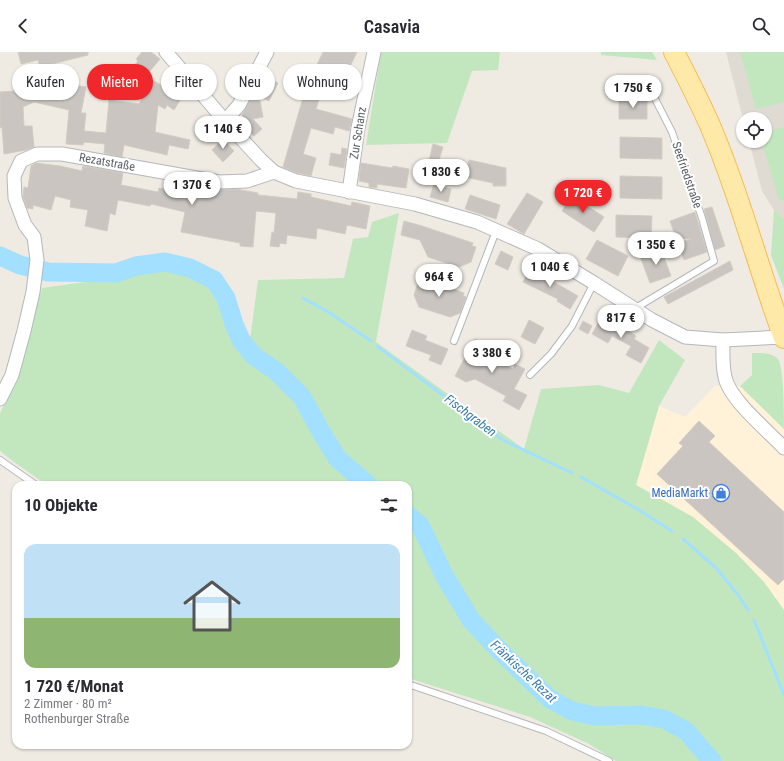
<!DOCTYPE html>
<html lang="de">
<meta charset="utf-8">
<style>
:root{--surface:#fff;--page:#f2f2f3;--text:#2b2b33;--muted:#7c7c81;--accent:#f0282b}
body{margin:0;font-family:"Roboto Condensed",sans-serif;background:var(--page);color:var(--text);height:100vh;display:flex;flex-direction:column;font-size:15px;white-space:nowrap}
*{box-sizing:border-box;margin:0}
p{font-size:13px;color:var(--muted)}
.icon{flex:none;width:22px;height:22px;fill:none;stroke:currentColor;stroke-width:2;stroke-linecap:round;stroke-linejoin:round}
.map{position:relative;flex:1;overflow:hidden}
.sheet{position:absolute;left:12px;top:429px;width:400px;height:268px;display:flex;flex-direction:column;background:var(--surface);border-radius:12px;box-shadow:0 1px 3px #0004}
.sheet>*{flex:none}
.top-card{position:absolute;left:12px;top:12px;width:400px;height:36px;display:flex;gap:8px}
.tools{position:absolute;left:736px;top:60px;display:grid;gap:8px}
.tools a{display:grid;place-items:center;width:36px;height:36px;border-radius:50%;background:var(--surface);box-shadow:0 1px 3px #0004;font-size:20px}
.price{position:absolute;translate:-50% -34px;padding:0 9px;border-radius:14px;background:#fff;color:#222;font-size:13px;line-height:26px;filter:drop-shadow(0 1px 2px #0008)}
.price::after{content:'';position:absolute;left:50%;top:24px;width:12px;height:9px;margin-left:-6px;background:inherit;clip-path:polygon(0 0,100% 0,50% 100%)}
.price.selected{background:var(--accent);color:#fff}
ul{padding:0;list-style:none}
li{display:grid;align-content:center;gap:8px;height:212px;padding:0 12px}
li span{display:grid;place-items:center;height:124px;border-radius:12px;color:#555}
li>.icon{margin-inline-start:auto}
span .icon{width:72px;height:72px;fill:#fffc;stroke-width:1}
li b{font-size:17px}
h2{display:flex;justify-content:space-between;align-items:center;height:48px;padding:0 12px;font-size:17px}
.chip{padding:0 14px;border-radius:18px;background:var(--surface);box-shadow:0 1px 3px #0004;font-size:14px;line-height:36px}
.chip.selected{background:var(--accent);color:#fff}
header{display:flex;justify-content:space-between;align-items:center;height:52px;padding:0 12px;background:var(--surface);font-size:18px;font-weight:600}
.map>svg:first-child{display:block}
</style>
<header><svg class="icon" aria-label="back" viewBox="0 0 24 24"><path d="M15 5l-7 7 7 7"/></svg>Casavia<svg class="icon" aria-label="search" viewBox="0 0 24 24"><circle cx="10" cy="10" r="6"/><path d="M15 15l6 6"/></svg></header>
<div class="map">
<svg width="784" height="709" viewBox="0 0 784 709">
<rect width="100%" height="100%" fill="#efebe3"/>
<!-- commercial -->
<polygon fill="#fff2d8" points="715,334 740,334 784,377 784,558 764,530 736,501 693,465 636,433 659,354 685,365"/>
<!-- education -->
<polygon fill="#dfdad2" points="726,0 784,0 784,167 774,158 762,139 749,89 765,89 765,67 743,67"/>
<!-- green -->
<g fill="#c2e7bf">
<polygon points="381,0 500,0 498,18 472,19 447,91 366,93"/>
<polygon points="601,0 652,0 657,8 601,3"/>
<polygon points="740,0 784,0 784,50 756,57"/>
<polygon points="784,75 784,148 779,149 762,89 765,89 765,80"/>
<polygon points="774,158 784,167 784,237 771,203"/>
<polygon points="399,161 376,290 524,397 541,337 599,333 629,341 659,288 685,308 659,354 636,433 693,465 736,501 764,530 784,558 784,709 616,709 589,692 530,665 408,626 408,433 47,433 14,410 0,399 0,361 18,323 42,236 121,225 157,216 190,222 214,237 223,253 230,283 248,303 258,228 344,226 353,187 368,185 372,170"/>
<path d="M752,301C760,301 771,300 778,307C784,317 784,362 784,377L740,334L752,323Z"/>
</g>
<g fill="none" stroke-linecap="round" stroke-linejoin="round">
<!-- stream -->
<g stroke="#a3e0ff" stroke-width="3">
<polyline points="303,246 330,261 371,289"/>
<polyline points="377,294 503,388 572,421"/>
<polyline points="581,425 639,458 672,479"/>
<polyline points="683,487 716,516 739,544 748,558"/>
<polyline points="754,568 784,643"/>
</g>
<!-- river -->
<g stroke="#a3e0ff" stroke-width="19">
<polyline points="0,204 20,213 48,220 116,221 136,214 165,210 190,216 214,228 226,246 234,272 241,288 254,304 276,319 302,345 320,378 337,406 368,433"/>
<polyline points="408,463 420,473 445,525 471,568 499,598 550,647 572,659 595,664 642,663 664,667 686,679 712,709"/>
</g>
</g>
<!-- building -->
<g fill="#cac5c0" stroke="#d4ccc1">
<polygon points="18,0 88,0 88,3 40,15 38,8 21,12"/>
<polygon points="142,0 151,0 160,7 145,25 133,15 138,9 136,7"/>
<polygon points="323,0 357,0 342,31 314,19"/>
<polygon points="263,24 278,31 269,49 259,44 263,65 253,67 262,77 254,84 242,69 244,66 242,63"/>
<polygon points="63,26 75,29 74,33 86,35 81,61 86,61 84,79 106,81 109,48 139,52 152,28 182,45 174,58 167,53 165,57 158,53 155,80 190,88 188,97 169,93 167,103 124,93 122,105 104,101 105,92 84,90 83,93 66,92 69,58 34,50 23,55 24,74 32,74 34,95 26,98 4,102 2,75 0,76 0,40 28,38 29,37 43,31 46,37 60,40"/>
<polygon points="305,39 320,44 316,57 352,67 349,79 335,75 333,82 311,76 303,102 316,106 311,124 298,121 283,115"/>
<rect x="619" y="47" width="28" height="20"/>
<polygon points="620,85 662,86 662,107 620,106"/>
<polygon points="223,87 234,99 223,110 212,98"/>
<polygon points="433,92 443,95 438,111 429,109"/>
<polygon points="342,96 347,97 344,116 329,113 331,101 341,103"/>
<polygon points="469,108 506,116 506,134 493,134 493,131 465,125"/>
<polygon points="36,111 60,114 82,119 83,114 123,121 121,133 158,140 159,136 187,143 189,133 218,138 236,137 258,141 258,143 297,147 298,140 311,142 311,145 351,154 352,150 370,154 366,177 347,173 345,182 317,176 316,187 287,183 286,192 280,191 279,195 270,194 272,180 274,181 276,161 256,159 253,195 240,194 240,191 181,180 185,160 151,152 150,154 118,148 115,163 110,161 107,179 85,174 88,158 70,155 71,148 55,144 51,158 33,153 33,157 27,156 23,144 24,135 28,136 31,114"/>
<polygon points="361,111 392,116 393,114 409,117 406,136 377,132 377,136 369,135 369,131 359,129"/>
<polygon points="620,124 662,125 662,147 620,146"/>
<polygon points="434,132 451,137 448,150 430,145"/>
<polygon points="527,141 543,150 524,182 507,172"/>
<polygon points="470,143 500,153 496,167 465,157"/>
<polygon points="572,144 604,165 594,180 562,159"/>
<polygon points="712,155 725,194 715,198 704,157"/>
<polygon points="695,160 707,200 684,208 678,191 691,187 676,186 670,169"/>
<polygon points="616,163 652,164 651,186 616,185"/>
<polygon points="404,169 422,174 473,191 472,194 476,195 471,210 459,215 428,205 420,188 401,183"/>
<polygon points="597,188 628,204 618,224 586,207"/>
<polygon points="661,197 671,224 650,231 640,204"/>
<polygon points="501,199 513,205 508,218 495,212"/>
<polygon points="730,209 733,218 668,252 664,245"/>
<polygon points="530,216 552,228 552,229 578,244 570,257 557,249 558,247 523,230"/>
<polygon points="422,226 464,241 463,244 466,245 460,261 450,265 419,255 414,243 419,228 421,229"/>
<polygon points="601,266 627,280 628,279 636,284 634,287 649,296 641,311 626,303 631,294 612,284 608,291 592,282"/>
<polygon points="529,268 544,276 535,292 521,285"/>
<polygon points="583,269 592,274 588,282 579,277"/>
<polygon points="412,278 427,284 425,288 448,297 441,313 429,308 431,303 406,294"/>
<polygon points="475,287 487,293 483,301 513,317 515,312 525,317 514,337 527,343 519,358 503,349 506,344 475,327 466,330 455,324"/>
<polygon points="699,369 715,384 709,390 784,460 784,527 778,533 657,422 683,394 679,391"/>
</g>
<g fill="none" stroke-linecap="round" stroke-linejoin="round">
<!-- service casing -->
<g stroke="#b4b7bb" stroke-width="8">
<g id="service">
<polyline points="634,257 714,209 702,166 672,80 648,33 636,34"/>
<polyline points="454,289 496,179"/>
<polyline points="530,323 551,302 572,274 594,231"/>
<polyline points="0,408 36,433"/>
<polyline points="408,632 546,679 609,709"/>
</g>
</g>
<!-- minor casing -->
<g stroke="#b4b7bb" stroke-width="15">
<g id="minor">
<polyline points="166,0 225,69 261,108 274,120 296,129 415,152 477,170 538,197 594,231 652,268 685,285 723,288 784,285"/>
<polyline points="225,69 239,53 267,0"/>
<polyline points="349,140 358,76 374,0"/>
<path d="M723,288C723,300 722,313 725,325C729,347 768,379 784,396"/>
<polyline points="0,347 12,323 24,279 33,240 37,208 34,185 25,173 15,146 14,124 21,109 37,102 62,102 219,130 247,129 274,120"/>
</g>
</g>
<!-- primary casing -->
<g stroke="#f7ba54" stroke-width="22">
<path id="primary" d="M674,0C686,23 698,47 709,71C739,141 758,215 784,286"/>
</g>
<!-- service -->
<use href="#service" stroke="#fff" stroke-width="6"/>
<!-- minor -->
<use href="#minor" stroke="#fff" stroke-width="13"/>
<!-- primary -->
<use href="#primary" stroke="#ffe9a8" stroke-width="20"/>
</g>
<!-- icons -->
<defs>
<g id="shop-ring" transform="scale(0.9)"><circle r="9.5" fill="#fff" stroke="#3f7fe0" stroke-width="1.5"/><path d="M-5-2.5h2.3a2.7 3.5 0 0 1 5.4 0H5L5.5 6h-11ZM-1.5-2.5h3a1.5 2.3 0 0 0-3 0Z" fill="#3f7fe0"/></g>
</defs>
<g fill-rule="evenodd">
<use href="#shop-ring" x="721" y="441"/>
</g>
<g text-anchor="middle" stroke-width="4" stroke-linejoin="round" paint-order="stroke">
<!-- street labels -->
<g font-size="12" fill="#5b6065" stroke="#fff">
<text transform="translate(358 81) rotate(-81)" y="4">Zur Schanz</text>
<text transform="translate(107 110) rotate(10)" y="4">Rezatstraße</text>
<text transform="translate(687 123) rotate(71)" y="4">Seefriedstraße</text>
</g>
<!-- shop labels -->
<g font-size="12" fill="#366cbe" stroke="#fff" text-anchor="end">
<text x="708" y="445">MediaMarkt</text>
</g>
<!-- water labels -->
<g font-size="13" font-style="italic" fill="#397cad" stroke="#fff">
<text transform="translate(471 363) rotate(37)" y="5">Fischgraben</text>
<text transform="translate(524 619) rotate(43)" y="5">Fränkische Rezat</text>
</g>
</g>
</svg>
<div class="tools">
<a><svg class="icon" aria-label="locate" viewBox="0 0 24 24"><circle cx="12" cy="12" r="6"/><path d="M12 2v4M12 18v4M2 12h4M18 12h4"/></svg></a>
</div>
<b class="price" style="left:633px;top:57px">1 750 €</b>
<b class="price" style="left:223px;top:98px">1 140 €</b>
<b class="price" style="left:441px;top:141px">1 830 €</b>
<b class="price" style="left:192px;top:154px">1 370 €</b>
<b class="price selected" style="left:583px;top:162px">1 720 €</b>
<b class="price" style="left:656px;top:214px">1 350 €</b>
<b class="price" style="left:550px;top:236px">1 040 €</b>
<b class="price" style="left:439px;top:246px">964 €</b>
<b class="price" style="left:621px;top:287px">817 €</b>
<b class="price" style="left:492px;top:322px">3 380 €</b>
<div class="top-card">
<a class="chip">Kaufen</a>
<a class="chip selected">Mieten</a>
<a class="chip">Filter</a>
<a class="chip">Neu</a>
<a class="chip">Wohnung</a>
</div>
<section class="sheet">
<h2>10 Objekte<svg class="icon" aria-label="filters" viewBox="0 0 24 24"><path d="M4 7h16M4 17h16"/><circle cx="9" cy="7" r="2"/><circle cx="15" cy="17" r="2"/></svg></h2>
<ul>
<li><span style="background:linear-gradient(#bfe0f5 60%,#8fb573 0)"><svg class="icon" aria-label="home" viewBox="0 0 24 24"><path d="M3 11l9-7 9 7M6 9v11h12V9"/></svg></span><div><b>1 720 €/Monat</b><p>2 Zimmer · 80 m²</p><p>Rothenburger Straße</p></div></li>
</ul>
</section>
</div>
